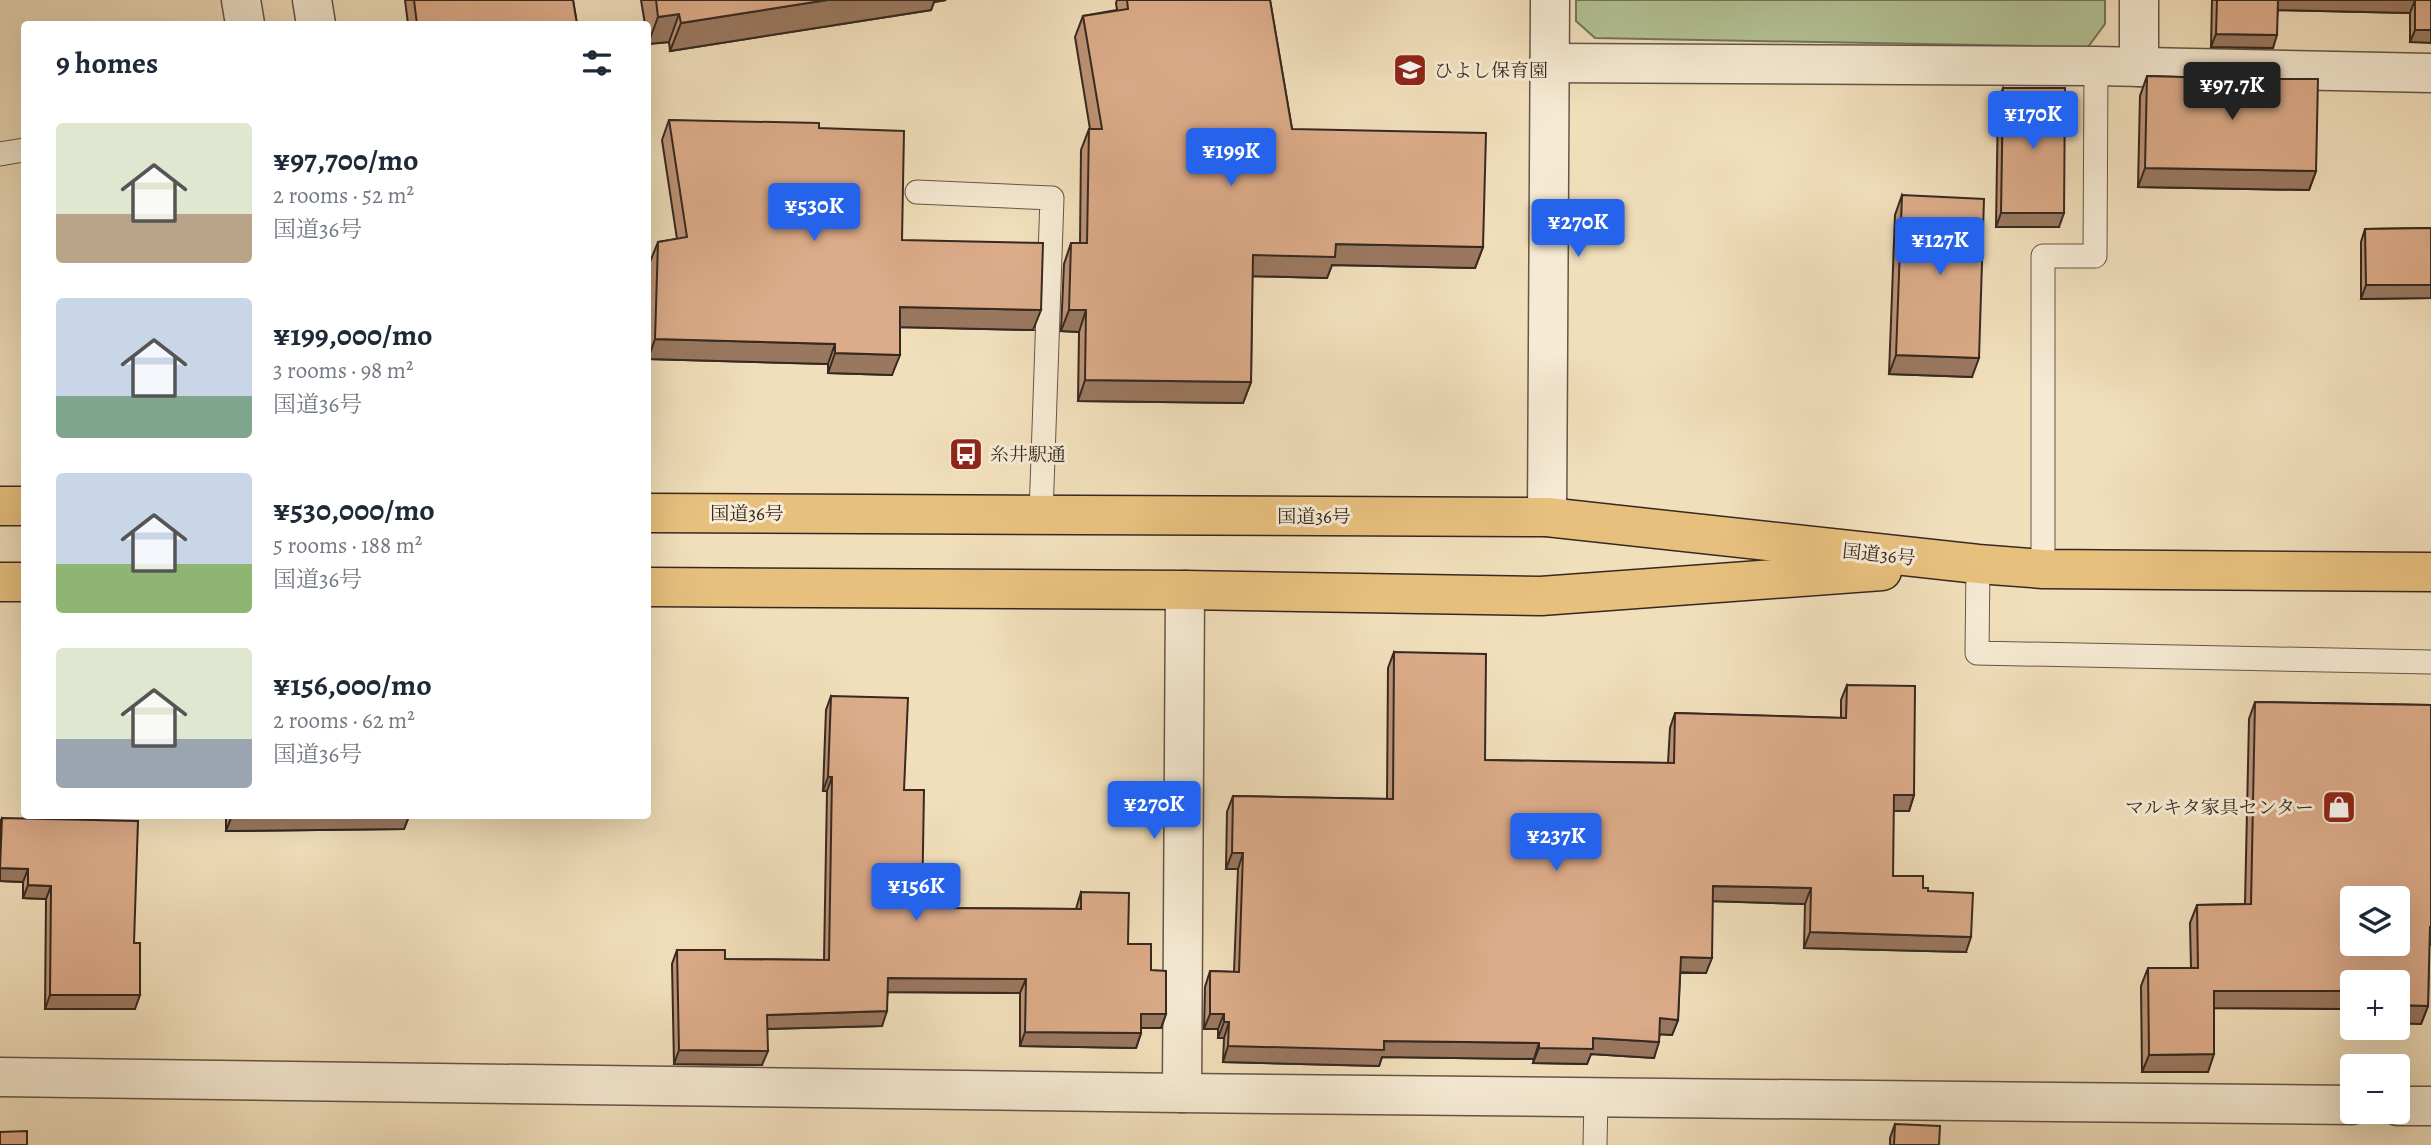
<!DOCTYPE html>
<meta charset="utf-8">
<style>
:root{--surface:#fff;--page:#f2f2f3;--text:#1f2937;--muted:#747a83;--accent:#2563eb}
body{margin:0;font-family:Alegreya,"Noto Serif JP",serif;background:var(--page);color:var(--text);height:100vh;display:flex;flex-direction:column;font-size:26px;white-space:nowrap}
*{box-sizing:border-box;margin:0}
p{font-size:23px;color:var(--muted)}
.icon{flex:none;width:38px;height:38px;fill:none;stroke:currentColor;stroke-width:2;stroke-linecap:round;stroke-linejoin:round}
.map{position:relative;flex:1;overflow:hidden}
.details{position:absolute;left:21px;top:21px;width:630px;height:798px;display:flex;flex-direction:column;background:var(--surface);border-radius:7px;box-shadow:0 7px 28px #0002}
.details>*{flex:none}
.fabs{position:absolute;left:2340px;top:886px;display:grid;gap:14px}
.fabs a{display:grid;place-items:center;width:70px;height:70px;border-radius:7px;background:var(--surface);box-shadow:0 7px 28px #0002;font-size:35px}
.price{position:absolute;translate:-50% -60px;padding:0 16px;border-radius:7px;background:var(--accent);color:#fff;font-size:23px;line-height:46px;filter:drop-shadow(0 2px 4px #0008)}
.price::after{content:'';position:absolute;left:50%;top:42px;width:21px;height:16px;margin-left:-10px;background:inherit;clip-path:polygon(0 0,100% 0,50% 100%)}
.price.current{background:#222;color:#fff}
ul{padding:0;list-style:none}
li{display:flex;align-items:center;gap:21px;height:175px;padding:0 35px}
li span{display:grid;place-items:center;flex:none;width:196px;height:140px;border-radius:7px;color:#555}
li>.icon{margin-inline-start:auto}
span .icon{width:84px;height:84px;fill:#fffc;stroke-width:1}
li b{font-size:30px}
h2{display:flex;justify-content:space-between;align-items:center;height:84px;padding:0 35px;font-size:30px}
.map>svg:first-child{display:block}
</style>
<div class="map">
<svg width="2431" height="1145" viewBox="0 0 2431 1145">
<rect width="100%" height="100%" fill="#f1dfbb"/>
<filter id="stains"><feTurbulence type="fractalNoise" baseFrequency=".00286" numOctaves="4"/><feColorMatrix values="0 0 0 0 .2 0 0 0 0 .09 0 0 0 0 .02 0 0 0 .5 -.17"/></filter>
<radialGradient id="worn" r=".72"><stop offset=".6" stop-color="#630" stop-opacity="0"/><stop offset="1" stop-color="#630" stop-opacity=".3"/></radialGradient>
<!-- green -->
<polygon fill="#b3c396" stroke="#74765c" stroke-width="2" points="1576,0 2105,0 2105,24 2088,47 1595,38 1576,21"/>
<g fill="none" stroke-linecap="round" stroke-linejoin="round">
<!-- service casing -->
<g stroke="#655648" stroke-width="25">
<g id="service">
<polyline points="0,154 24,150"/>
<polyline points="917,192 1052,198 1041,515"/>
<polyline points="1978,564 1977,653 2431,662"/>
<polyline points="2043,569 2043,256 2095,256 2096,66"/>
<polyline points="1595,1145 1596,1097"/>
</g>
</g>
<!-- minor casing -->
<g stroke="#655648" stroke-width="41">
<g id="minor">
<polyline points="1549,63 2096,66 2431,73"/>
<polyline points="2139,67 2139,0"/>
<polyline points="1547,517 1550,0"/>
</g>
</g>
<!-- tertiary casing -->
<g stroke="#655648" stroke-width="41">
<g id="tertiary">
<polyline points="241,0 245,24"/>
<polyline points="312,0 316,24"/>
<polyline points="0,1077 1182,1093 2352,1105"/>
<polyline points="1182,1093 1185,590"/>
<polyline points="2398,1106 2431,1106"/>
</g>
</g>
<!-- trunk casing -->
<g stroke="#362921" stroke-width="41">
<g id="trunk">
<polyline points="0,506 24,506"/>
<polyline points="648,513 1547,517 1978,564 2043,569 2431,572"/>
<polyline points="0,582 24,582"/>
<polyline points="648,587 1185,590 1541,596 1882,571"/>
</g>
</g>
<!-- service -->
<use href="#service" stroke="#f6ead3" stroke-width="23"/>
<!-- minor -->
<use href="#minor" stroke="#f6ead3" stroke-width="38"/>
<!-- tertiary -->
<use href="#tertiary" stroke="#f6ead3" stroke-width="38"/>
<!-- trunk -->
<use href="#trunk" stroke="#e8c07e" stroke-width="38"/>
</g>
<!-- wall -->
<g fill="#bd9376" stroke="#362921" stroke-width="2">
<polygon points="405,0 573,0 577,24 408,24"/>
<polygon points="641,0 946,0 934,2 931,10 670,51 669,42 648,44 648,24 645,24"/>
<polygon points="1117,0 1270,0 1292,129 1483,247 1475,268 1332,265 1327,278 1252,276 1251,382 1243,403 1078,401 1079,332 1061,331 1064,264 1071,243 1080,243 1081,150 1089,129 1090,129 1075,37 1083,16 1117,10 1116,3"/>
<polygon points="2212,0 2431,0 2410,42 2410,13 2278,10 2273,48 2211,47"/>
<polygon points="2218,71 2279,79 2316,171 2309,190 2138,187 2140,96 2147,76 2215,78"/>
<polygon points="2003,88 2059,227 1996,227 1998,101"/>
<polygon points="669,120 819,128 902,240 1033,330 900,327 892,375 828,373 828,364 648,359 650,262 658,242 677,239 662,140"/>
<polygon points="1902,195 1972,377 1889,374 1895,215"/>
<polygon points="2431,228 2431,298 2361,299 2361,242 2365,229"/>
<polygon points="1394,652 1485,760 1668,763 1670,728 1675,713 1841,718 1841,700 1847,685 1914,795 1909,811 1893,811 1893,876 1923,888 1928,891 1966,952 1804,948 1805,904 1712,901 1706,973 1680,973 1678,1020 1672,1035 1660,1034 1654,1058 1591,1054 1587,1064 1533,1063 1534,1059 1382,1057 1379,1066 1223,1062 1224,1038 1218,1038 1218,1029 1204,1029 1205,987 1210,971 1234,972 1238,869 1226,869 1227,812 1233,796 1387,799 1388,668"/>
<polygon points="831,696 904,790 922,908 1076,909 1081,892 1151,970 1166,1014 1161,1028 1141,1028 1141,1033 1136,1048 1020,1046 1020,993 888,992 882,1026 767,1029 762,1065 674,1064 672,964 677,950 725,959 824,960 827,791 823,791 826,710"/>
<polygon points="2255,702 2431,705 2431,945 2429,945 2428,1006 2421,1024 2398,1023 2398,982 2352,982 2352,1021 2344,1021 2344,1009 2214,1008 2208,1072 2142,1072 2141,986 2148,968 2191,968 2190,923 2197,905 2245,904 2249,719"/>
<polygon points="226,816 409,816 404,829 226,831"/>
<polygon points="2,818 134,943 135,1009 45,1009 46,899 23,898 23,882 0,881 0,822"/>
<polygon points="1895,1124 1939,1145 1890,1145 1890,1138"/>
</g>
<!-- shaded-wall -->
<g fill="#9a7860" stroke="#362921" stroke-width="2">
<polygon points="827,0 946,0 934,2 931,10 670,51 681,23"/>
<polygon points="2277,0 2415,0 2410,13 2273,10"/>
<polygon points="679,14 669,42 648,44 658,17"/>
<polygon points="2415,30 2431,30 2431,43 2410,42"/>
<polygon points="2216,34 2277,35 2273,48 2211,47"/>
<polygon points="2145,168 2316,171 2309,190 2138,187"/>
<polygon points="2001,213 2064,213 2059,227 1996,227"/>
<polygon points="1336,244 1483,247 1475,268 1332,265 1327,278 1245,276 1253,255"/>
<polygon points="2366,285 2431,285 2431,298 2361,299"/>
<polygon points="900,307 1041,310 1033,330 893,327"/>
<polygon points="1069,310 1086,310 1079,332 1061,331"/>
<polygon points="655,339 835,344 828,364 648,359"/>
<polygon points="835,353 900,355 892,375 828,373"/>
<polygon points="1896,355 1979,358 1972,377 1889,374"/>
<polygon points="1085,380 1251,382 1243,403 1078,401"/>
<polygon points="828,777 832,777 827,791 823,791"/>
<polygon points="1894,795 1914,795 1909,811 1888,811"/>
<polygon points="409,816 404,829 226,831 231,818"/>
<polygon points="1232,853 1243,853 1238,869 1226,869"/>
<polygon points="0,868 28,869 23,882 0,881"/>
<polygon points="28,885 51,886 46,899 23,898"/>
<polygon points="1713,886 1811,888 1805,904 1707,901"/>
<polygon points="1810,932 1971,937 1966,952 1804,948"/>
<polygon points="1681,957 1712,958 1706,973 1675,972"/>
<polygon points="888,978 1026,979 1020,993 883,992"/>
<polygon points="2214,991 2351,991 2344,1009 2208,1008"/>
<polygon points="50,995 140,995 135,1009 45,1009"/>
<polygon points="2350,1003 2352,1003 2352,1021 2344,1021"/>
<polygon points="2398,1005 2428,1006 2421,1024 2398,1023"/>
<polygon points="887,1011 882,1026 762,1029 767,1015"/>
<polygon points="1141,1014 1166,1014 1161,1028 1135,1028"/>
<polygon points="1210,1014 1224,1014 1218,1029 1204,1029"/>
<polygon points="1660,1018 1678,1020 1672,1035 1655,1034"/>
<polygon points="1224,1022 1229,1022 1224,1038 1218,1038"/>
<polygon points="1025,1032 1141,1033 1136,1048 1020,1046"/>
<polygon points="1593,1038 1659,1042 1654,1058 1591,1054 1587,1064 1533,1063 1539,1048"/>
<polygon points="1384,1041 1539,1043 1534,1059 1382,1057 1379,1066 1223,1062 1228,1046"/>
<polygon points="679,1050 768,1051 762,1065 674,1064"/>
<polygon points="2214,1054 2208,1072 2142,1072 2149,1055"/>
</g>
<!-- building -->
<g fill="#dcab89" stroke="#362921" stroke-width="2" fill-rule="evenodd">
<polygon points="414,0 573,0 577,24 417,24"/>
<polygon points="656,0 827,0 681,23 679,14 658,17"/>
<polygon points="1127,0 1270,0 1292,129 1486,133 1483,247 1336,244 1335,257 1253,255 1251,382 1085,380 1086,310 1069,310 1071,243 1087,243 1089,129 1102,129 1083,16 1128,9"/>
<polygon points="2217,0 2278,0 2277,35 2216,34"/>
<rect x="2415" y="0" width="16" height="30"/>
<polygon points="2218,71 2279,72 2279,79 2318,79 2316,171 2145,168 2147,76 2218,78"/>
<polygon points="2003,88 2065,88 2064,213 2001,213"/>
<polygon points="669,120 819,123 819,128 904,131 902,240 1043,243 1041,310 900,307 900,355 835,353 835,344 655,339 658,242 687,237"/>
<polygon points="1902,195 1984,199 1979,358 1896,355"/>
<polygon points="2431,228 2431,285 2366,285 2365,229"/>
<polygon points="1394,652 1486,654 1485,760 1674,763 1675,713 1846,718 1847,685 1915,686 1914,795 1894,795 1893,876 1923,876 1923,888 1928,888 1928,891 1973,893 1971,937 1810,932 1811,888 1713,886 1712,958 1681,957 1678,1020 1660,1018 1659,1042 1593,1038 1593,1049 1539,1048 1539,1043 1384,1041 1384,1050 1228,1046 1229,1022 1224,1022 1224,1014 1210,1014 1210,971 1239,972 1243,853 1232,853 1233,796 1393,799"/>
<polygon points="831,696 908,698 904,790 924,790 922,908 1081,909 1081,892 1129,893 1128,944 1151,944 1151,970 1166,971 1166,1014 1141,1014 1141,1033 1025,1032 1026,979 888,978 887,1011 767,1015 768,1051 679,1050 677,950 725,950 725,959 829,960 832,777 828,777"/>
<path d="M2255,702L2431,705V927H2430L2428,1006L2398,1005V982H2352V1003H2350L2351,991H2214V1054L2149,1055L2148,968H2198L2197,905L2251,904ZM2352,898H2398V943H2352Z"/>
<polygon points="231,816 398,816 231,818"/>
<polygon points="2,818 138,821 134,943 140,943 140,995 50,995 51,886 28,885 28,869 0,868"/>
<polygon points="1895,1124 1940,1126 1939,1145 1894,1145"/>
<polygon points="27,1131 27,1145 0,1145 0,1132"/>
</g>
<!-- icons -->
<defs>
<g id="school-square" transform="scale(1.75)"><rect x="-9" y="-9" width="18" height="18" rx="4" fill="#8f2418" stroke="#f6ead3"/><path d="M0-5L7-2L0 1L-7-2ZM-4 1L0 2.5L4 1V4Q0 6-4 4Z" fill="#fff"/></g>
<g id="bus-square" transform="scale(1.75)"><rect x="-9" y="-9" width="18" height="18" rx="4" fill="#8f2418" stroke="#f6ead3"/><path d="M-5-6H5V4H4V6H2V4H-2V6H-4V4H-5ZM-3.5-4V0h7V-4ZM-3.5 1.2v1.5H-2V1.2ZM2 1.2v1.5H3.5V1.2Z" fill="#fff"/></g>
<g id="shop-square" transform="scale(1.75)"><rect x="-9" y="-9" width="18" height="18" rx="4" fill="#8f2418" stroke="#f6ead3"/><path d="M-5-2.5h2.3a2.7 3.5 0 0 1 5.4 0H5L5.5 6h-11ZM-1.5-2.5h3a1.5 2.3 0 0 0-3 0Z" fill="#fff"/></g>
</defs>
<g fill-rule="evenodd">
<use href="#school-square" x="1410" y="70"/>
<use href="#bus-square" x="966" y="454"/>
<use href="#shop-square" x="2339" y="807"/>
</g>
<g text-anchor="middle" stroke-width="6" stroke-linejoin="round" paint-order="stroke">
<!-- poi labels -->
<g font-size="19" fill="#362921" stroke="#f6ead3" text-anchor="start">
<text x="1434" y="77">ひよし保育園</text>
<text x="990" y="461">糸井駅通</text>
<text x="2314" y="814" text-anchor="end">マルキタ家具センター</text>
</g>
<!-- street labels -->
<g font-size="19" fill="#362921" stroke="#f6ead3">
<text x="747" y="520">国道36号</text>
<text x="1314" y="523">国道36号</text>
<text transform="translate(1879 554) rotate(6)" y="7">国道36号</text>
</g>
</g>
<rect width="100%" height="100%" filter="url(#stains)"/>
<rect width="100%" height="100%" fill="url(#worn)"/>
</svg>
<div class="fabs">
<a><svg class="icon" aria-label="layers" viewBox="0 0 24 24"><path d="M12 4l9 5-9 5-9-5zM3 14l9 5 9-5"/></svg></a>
<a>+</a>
<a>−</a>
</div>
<b class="price current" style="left:2232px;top:122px">¥97.7K</b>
<b class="price" style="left:2033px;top:151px">¥170K</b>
<b class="price" style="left:1231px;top:188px">¥199K</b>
<b class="price" style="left:814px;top:243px">¥530K</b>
<b class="price" style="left:1578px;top:259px">¥270K</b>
<b class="price" style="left:1940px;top:277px">¥127K</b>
<b class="price" style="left:1154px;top:841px">¥270K</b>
<b class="price" style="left:1556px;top:873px">¥237K</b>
<b class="price" style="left:916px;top:923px">¥156K</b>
<section class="details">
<h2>9 homes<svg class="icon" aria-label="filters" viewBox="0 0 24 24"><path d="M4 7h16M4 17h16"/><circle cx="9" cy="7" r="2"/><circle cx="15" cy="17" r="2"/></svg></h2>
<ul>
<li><span style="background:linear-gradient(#dfe7d0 65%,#b9a48a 0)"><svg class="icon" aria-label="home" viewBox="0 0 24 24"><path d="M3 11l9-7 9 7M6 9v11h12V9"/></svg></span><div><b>¥97,700/mo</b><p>2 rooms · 52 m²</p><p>国道36号</p></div></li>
<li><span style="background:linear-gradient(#c9d6e8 70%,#7fa58c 0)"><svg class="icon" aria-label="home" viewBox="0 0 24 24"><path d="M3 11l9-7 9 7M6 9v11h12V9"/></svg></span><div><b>¥199,000/mo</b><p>3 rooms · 98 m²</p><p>国道36号</p></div></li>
<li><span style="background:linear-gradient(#c9d6e8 65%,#8fb573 0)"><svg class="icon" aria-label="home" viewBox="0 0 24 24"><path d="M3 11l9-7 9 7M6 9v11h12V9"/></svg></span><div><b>¥530,000/mo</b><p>5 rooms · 188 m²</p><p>国道36号</p></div></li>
<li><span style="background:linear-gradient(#dfe7d0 65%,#9aa5b1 0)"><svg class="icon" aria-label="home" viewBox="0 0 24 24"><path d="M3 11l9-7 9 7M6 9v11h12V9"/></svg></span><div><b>¥156,000/mo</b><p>2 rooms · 62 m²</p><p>国道36号</p></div></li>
</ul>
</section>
</div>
